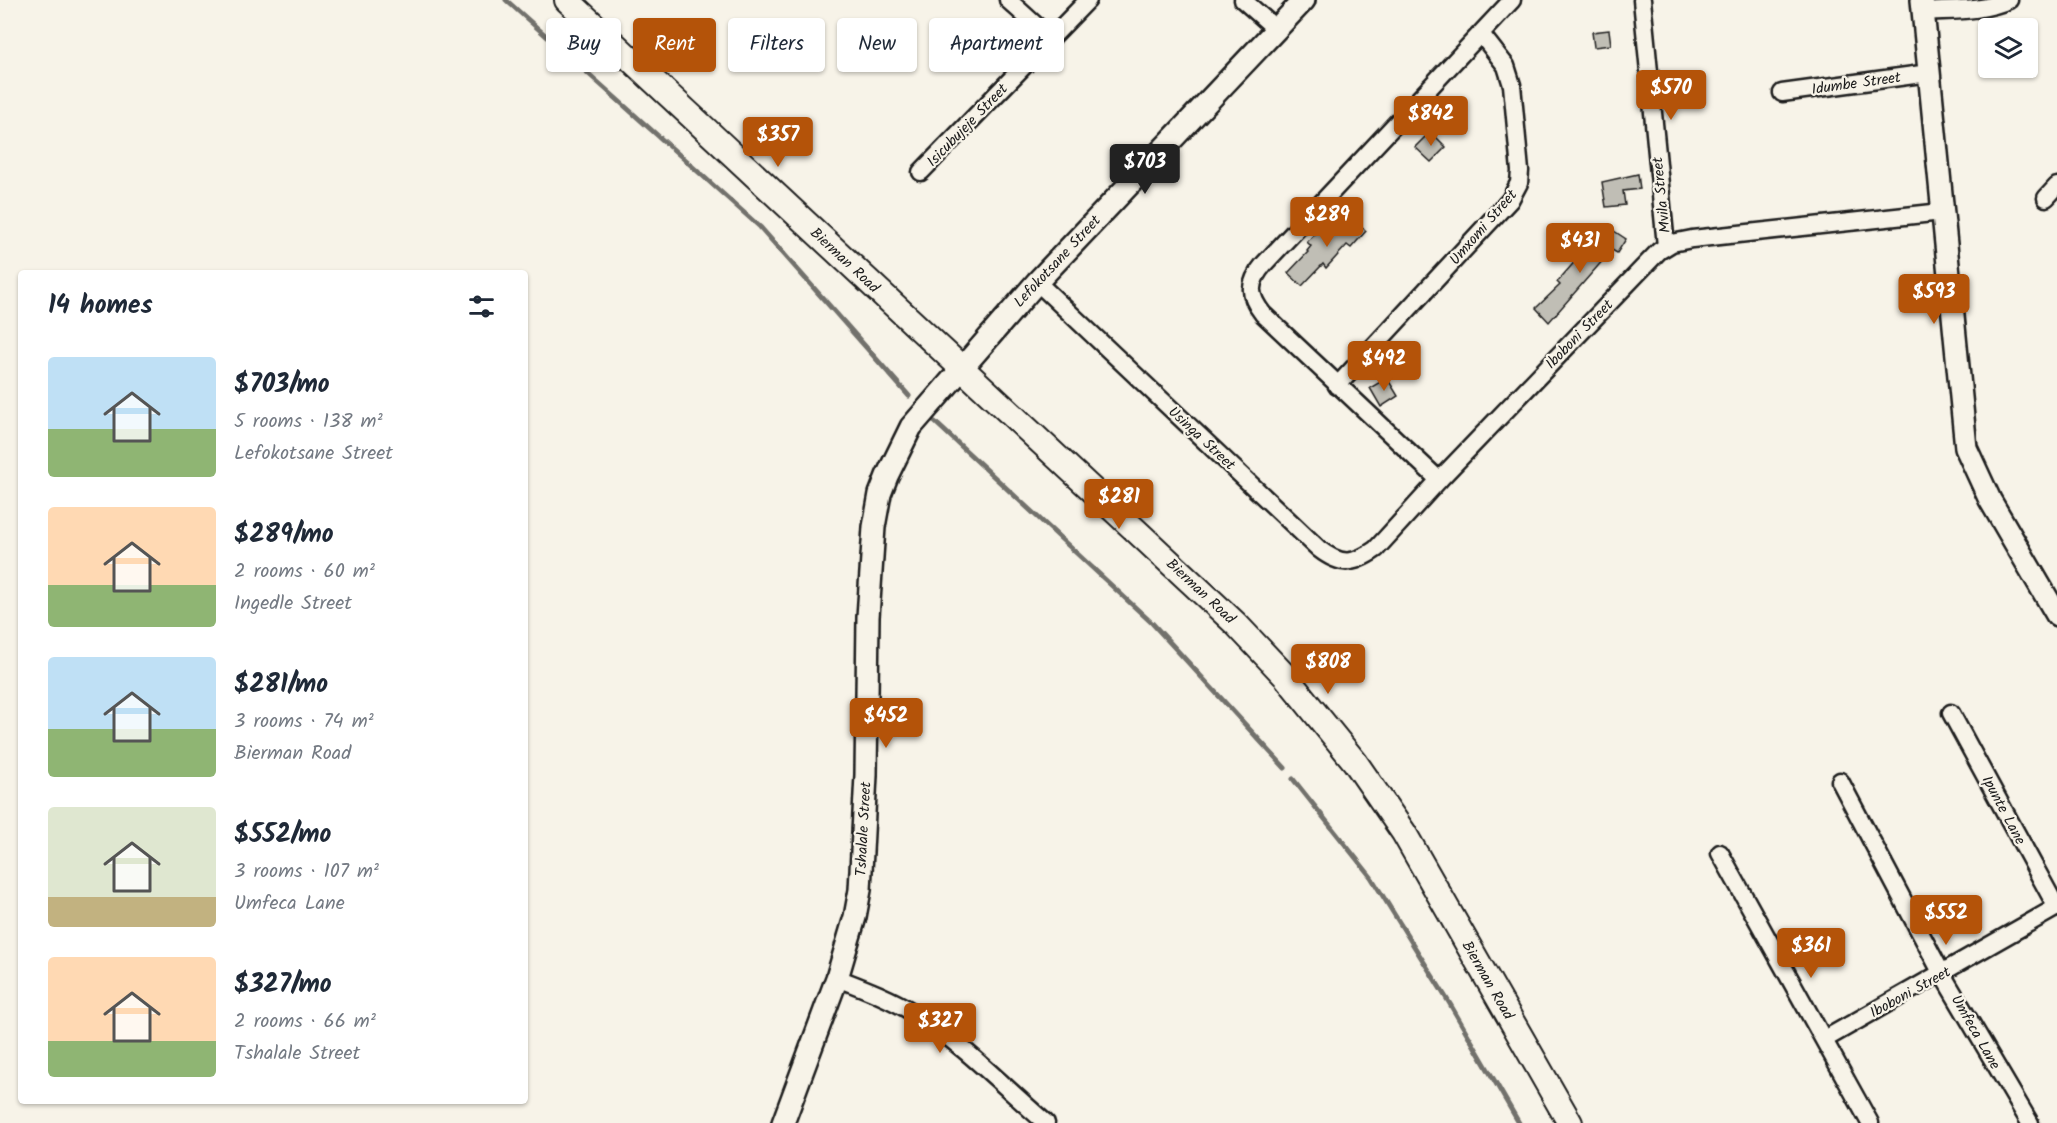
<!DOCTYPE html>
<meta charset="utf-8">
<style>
:root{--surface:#fff;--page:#f2f2f3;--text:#1f2937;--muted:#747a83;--accent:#b45309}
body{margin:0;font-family:Kalam,sans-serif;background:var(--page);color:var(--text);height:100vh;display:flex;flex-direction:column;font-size:22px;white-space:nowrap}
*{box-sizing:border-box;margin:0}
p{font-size:20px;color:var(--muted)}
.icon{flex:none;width:33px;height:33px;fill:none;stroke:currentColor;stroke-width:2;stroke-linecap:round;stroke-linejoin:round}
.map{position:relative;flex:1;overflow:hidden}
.panel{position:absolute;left:18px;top:270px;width:510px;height:834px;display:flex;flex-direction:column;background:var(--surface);border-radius:6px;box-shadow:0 2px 4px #0004}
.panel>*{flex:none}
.guide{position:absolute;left:546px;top:18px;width:570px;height:54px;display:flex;gap:12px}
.fabs{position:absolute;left:1978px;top:18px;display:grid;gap:12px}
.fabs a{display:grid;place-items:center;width:60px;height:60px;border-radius:6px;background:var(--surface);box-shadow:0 2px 4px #0004;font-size:30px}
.price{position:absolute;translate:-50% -51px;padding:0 14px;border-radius:6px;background:var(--accent);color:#fff;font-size:20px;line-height:39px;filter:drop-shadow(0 2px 3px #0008)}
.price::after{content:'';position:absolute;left:50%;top:36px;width:18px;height:14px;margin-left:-9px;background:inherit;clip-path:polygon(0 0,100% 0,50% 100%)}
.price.selected{background:#222;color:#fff}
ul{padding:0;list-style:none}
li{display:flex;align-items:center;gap:18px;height:150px;padding:0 30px}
li span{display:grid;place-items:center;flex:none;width:168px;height:120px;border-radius:6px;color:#555}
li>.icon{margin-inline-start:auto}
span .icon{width:72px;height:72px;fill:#fffc;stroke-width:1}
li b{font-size:26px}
h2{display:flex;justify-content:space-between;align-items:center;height:72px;padding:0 30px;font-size:26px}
.pill{padding:0 21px;border-radius:6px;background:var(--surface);box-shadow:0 2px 4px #0004;font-size:21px;line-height:54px}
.pill.selected{background:var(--accent);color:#fff}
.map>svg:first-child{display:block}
</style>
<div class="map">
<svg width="2057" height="1123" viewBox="0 0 2057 1123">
<rect width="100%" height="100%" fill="#f7f3e8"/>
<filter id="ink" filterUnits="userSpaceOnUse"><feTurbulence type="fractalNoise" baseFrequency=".0167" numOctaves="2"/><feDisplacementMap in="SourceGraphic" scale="12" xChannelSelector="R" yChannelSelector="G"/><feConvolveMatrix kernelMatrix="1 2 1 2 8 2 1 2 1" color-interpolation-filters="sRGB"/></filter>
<g filter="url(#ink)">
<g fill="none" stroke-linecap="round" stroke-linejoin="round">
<!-- stream -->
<g stroke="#72716c" stroke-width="5">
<polyline points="506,0 760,227 909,396"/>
<polyline points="935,422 1152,623 1285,768"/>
<polyline points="1293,779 1371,877 1450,1004 1519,1123"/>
</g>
</g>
<!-- building -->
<g fill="#c0beb5" stroke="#1c1c1c" stroke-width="1.5">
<polygon points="1609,30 1611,45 1594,47 1592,32"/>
<polygon points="1432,133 1446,147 1431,162 1415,147 1427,135 1428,137"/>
<polygon points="1638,174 1640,189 1623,191 1625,205 1606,207 1602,182"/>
<polygon points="1351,216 1366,231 1351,248 1347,245 1326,268 1323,264 1302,286 1288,273 1308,252 1307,251 1311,246 1307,242 1320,228 1324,232 1336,219 1339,222 1344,217 1347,220"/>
<polygon points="1608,227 1626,239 1617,253 1612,250 1549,322 1536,308 1560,285 1557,282 1585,250 1591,255"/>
<polygon points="1387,378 1398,396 1381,407 1370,388"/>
</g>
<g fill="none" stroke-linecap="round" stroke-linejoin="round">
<!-- minor casing -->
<g stroke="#1c1c1c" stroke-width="21">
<g id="minor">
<polyline points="1008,0 1051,39"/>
<polyline points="1243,0 1276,29"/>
<polyline points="1642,0 1666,246"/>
<path d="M1923,12C1952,10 1982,12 2009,0"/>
<polyline points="1782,93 1929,73"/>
<polyline points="921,172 1088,0"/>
<polyline points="2046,198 2057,186"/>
<path d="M1037,282L1319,549C1341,566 1353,565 1376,549L1439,480L1659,251L1672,243L1692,239L1942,212"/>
<polyline points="1337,386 1510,200 1519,183 1520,171 1512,85 1506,66 1481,34"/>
<path d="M1439,480L1263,314C1248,295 1248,283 1264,264L1512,0"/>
<polyline points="1951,713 2057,908"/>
<polyline points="1840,781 1942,974 2030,1123"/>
<polyline points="1720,853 1870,1123"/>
<path d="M837,978C863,988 890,998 914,1013C962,1043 1003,1086 1046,1123"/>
<polyline points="1825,1039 2057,907"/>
</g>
</g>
<!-- tertiary casing -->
<g stroke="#1c1c1c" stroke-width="26">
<g id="tertiary">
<polyline points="1922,0 1966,448 1990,500 2057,615"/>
<polyline points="783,1123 837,978 855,917 860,890 866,775 868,617 874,527 880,494 887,476 911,427 1037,282 1304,0"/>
</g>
</g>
<!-- secondary casing -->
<g stroke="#1c1c1c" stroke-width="28">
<polyline id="secondary" points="567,0 1236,624 1286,677 1355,762 1404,833 1570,1123"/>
</g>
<!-- minor -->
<use href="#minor" stroke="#f7f3e8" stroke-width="16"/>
<!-- tertiary -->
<use href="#tertiary" stroke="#f7f3e8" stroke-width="21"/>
<!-- secondary -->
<use href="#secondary" stroke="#f7f3e8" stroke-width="24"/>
</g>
</g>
<g text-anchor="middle" stroke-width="4.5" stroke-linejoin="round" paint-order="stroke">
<!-- street labels -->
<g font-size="15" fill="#1c1c1c" stroke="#f7f3e8">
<text transform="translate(1856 83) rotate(-8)" y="5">Idumbe Street</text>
<text transform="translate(967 125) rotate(-46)" y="5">Isicubujeje Street</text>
<text transform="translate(1661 195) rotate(-96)" y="5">Mvila Street</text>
<text transform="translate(1483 227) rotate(-49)" y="5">Umxomi Street</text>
<text transform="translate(845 260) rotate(43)" y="5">Bierman Road</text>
<text transform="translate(1057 261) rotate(-47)" y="5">Lefokotsane Street</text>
<text transform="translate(1579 334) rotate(-46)" y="5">Iboboni Street</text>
<text transform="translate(1202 438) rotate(43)" y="5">Usinga Street</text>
<text transform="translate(1201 591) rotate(43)" y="5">Bierman Road</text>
<text transform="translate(2004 810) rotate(62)" y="5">Ipunte Lane</text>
<text transform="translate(863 829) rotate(-87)" y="5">Tshalale Street</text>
<text transform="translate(1488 980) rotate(60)" y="5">Bierman Road</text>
<text transform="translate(1910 992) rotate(-29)" y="5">Iboboni Street</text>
<text transform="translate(1976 1032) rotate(60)" y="5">Umfeca Lane</text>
</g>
</g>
</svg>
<div class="fabs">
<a><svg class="icon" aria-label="layers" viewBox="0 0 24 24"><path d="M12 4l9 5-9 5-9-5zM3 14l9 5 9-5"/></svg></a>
</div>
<b class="price" style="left:1671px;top:121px">$570</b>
<b class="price" style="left:1431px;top:147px">$842</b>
<b class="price" style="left:778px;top:168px">$357</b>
<b class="price selected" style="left:1145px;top:195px">$703</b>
<b class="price" style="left:1327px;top:248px">$289</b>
<b class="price" style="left:1580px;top:274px">$431</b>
<b class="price" style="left:1934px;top:325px">$593</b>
<b class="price" style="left:1384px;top:392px">$492</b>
<b class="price" style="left:1119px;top:530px">$281</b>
<b class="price" style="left:1328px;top:695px">$808</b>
<b class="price" style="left:886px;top:749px">$452</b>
<b class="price" style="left:1946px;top:946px">$552</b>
<b class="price" style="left:1811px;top:979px">$361</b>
<b class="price" style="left:940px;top:1054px">$327</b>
<div class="guide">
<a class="pill">Buy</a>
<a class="pill selected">Rent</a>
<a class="pill">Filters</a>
<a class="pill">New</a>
<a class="pill">Apartment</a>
</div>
<section class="panel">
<h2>14 homes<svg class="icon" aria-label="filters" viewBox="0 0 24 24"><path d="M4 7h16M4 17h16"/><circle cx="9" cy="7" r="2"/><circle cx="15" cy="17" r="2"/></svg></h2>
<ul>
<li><span style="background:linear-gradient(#bfe0f5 60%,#8fb573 0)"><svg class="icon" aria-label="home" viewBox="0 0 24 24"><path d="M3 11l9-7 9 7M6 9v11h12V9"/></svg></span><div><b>$703/mo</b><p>5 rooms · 138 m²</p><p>Lefokotsane Street</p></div></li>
<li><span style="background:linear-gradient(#ffd9b3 65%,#8fb573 0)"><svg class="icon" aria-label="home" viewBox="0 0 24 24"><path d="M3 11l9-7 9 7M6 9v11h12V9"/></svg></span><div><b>$289/mo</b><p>2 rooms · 60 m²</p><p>Ingedle Street</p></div></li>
<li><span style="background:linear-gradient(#bfe0f5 60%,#8fb573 0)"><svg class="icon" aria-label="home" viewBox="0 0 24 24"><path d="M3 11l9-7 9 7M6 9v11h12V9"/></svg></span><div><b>$281/mo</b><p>3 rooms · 74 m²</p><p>Bierman Road</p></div></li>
<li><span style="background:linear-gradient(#dfe7d0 75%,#c2b280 0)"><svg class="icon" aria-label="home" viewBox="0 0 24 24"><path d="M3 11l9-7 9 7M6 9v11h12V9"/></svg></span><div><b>$552/mo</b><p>3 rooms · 107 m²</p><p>Umfeca Lane</p></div></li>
<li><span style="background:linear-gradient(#ffd9b3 70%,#8fb573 0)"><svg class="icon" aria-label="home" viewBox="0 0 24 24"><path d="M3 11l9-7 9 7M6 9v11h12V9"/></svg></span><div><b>$327/mo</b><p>2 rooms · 66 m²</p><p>Tshalale Street</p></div></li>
</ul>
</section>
</div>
